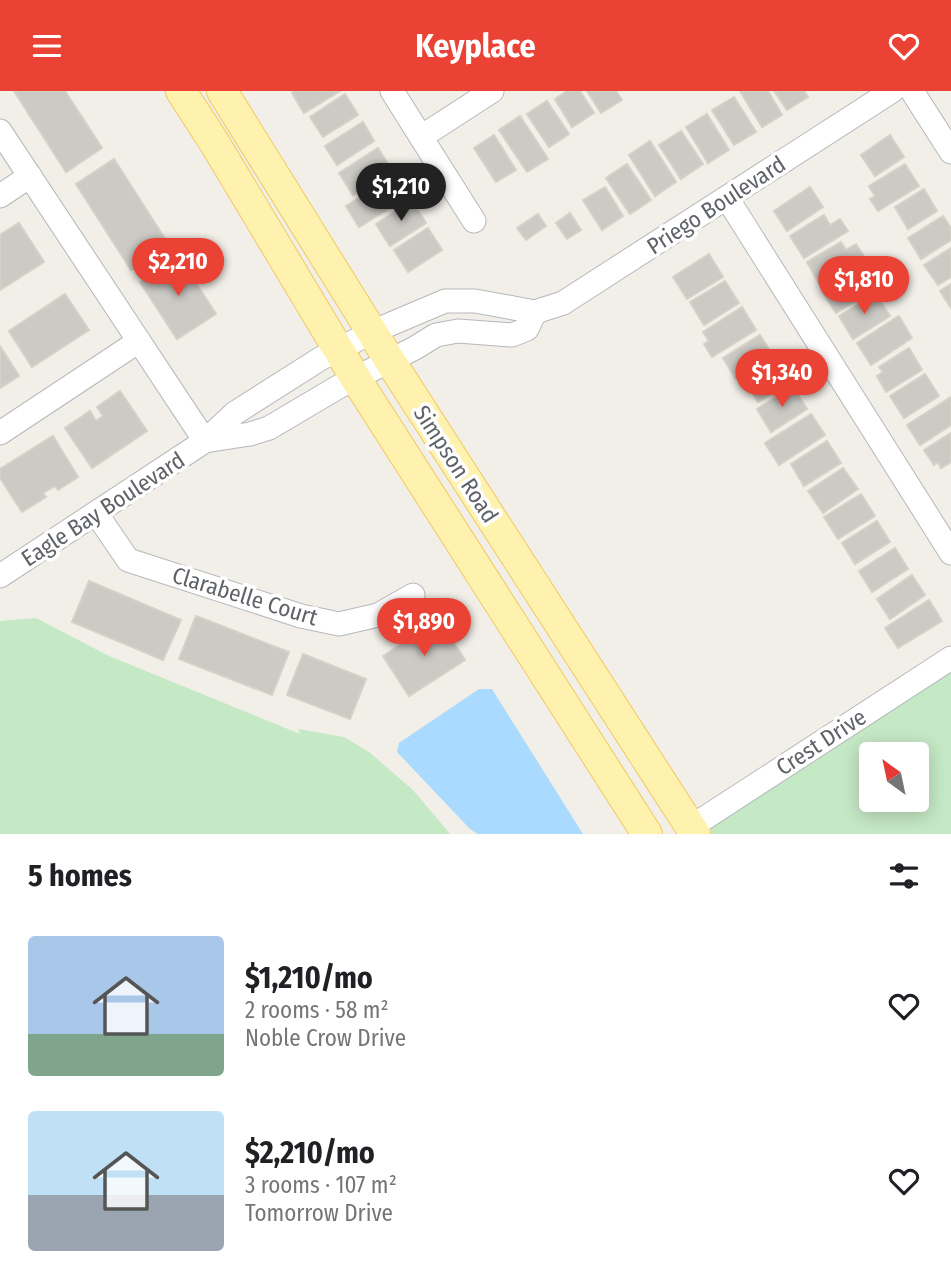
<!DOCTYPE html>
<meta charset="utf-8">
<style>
:root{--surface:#fff;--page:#f6f6f6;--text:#202124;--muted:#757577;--accent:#ea4335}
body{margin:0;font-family:"Fira Sans Condensed",sans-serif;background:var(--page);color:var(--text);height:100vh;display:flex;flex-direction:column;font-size:26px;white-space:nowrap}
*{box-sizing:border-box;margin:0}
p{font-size:23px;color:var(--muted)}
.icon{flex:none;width:38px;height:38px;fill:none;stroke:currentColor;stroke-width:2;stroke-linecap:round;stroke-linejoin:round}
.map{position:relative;height:743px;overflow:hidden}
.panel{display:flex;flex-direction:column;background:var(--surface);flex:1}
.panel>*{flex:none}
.needle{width:46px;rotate:327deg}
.controls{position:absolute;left:859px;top:651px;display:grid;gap:14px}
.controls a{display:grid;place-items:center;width:70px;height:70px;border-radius:7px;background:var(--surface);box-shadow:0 4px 18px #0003;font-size:35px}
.price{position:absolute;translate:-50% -60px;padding:0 16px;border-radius:24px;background:var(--accent);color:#fff;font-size:23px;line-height:46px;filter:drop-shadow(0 2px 4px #0008)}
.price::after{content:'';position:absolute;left:50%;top:42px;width:21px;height:16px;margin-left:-10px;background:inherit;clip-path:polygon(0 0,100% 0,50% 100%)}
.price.active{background:#222;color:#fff}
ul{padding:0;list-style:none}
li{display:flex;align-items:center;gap:21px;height:175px;padding:0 28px}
li span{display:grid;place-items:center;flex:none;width:196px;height:140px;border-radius:7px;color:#555}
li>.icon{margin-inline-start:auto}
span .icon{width:84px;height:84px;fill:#fffc;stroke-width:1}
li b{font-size:30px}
h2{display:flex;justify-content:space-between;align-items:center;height:84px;padding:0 28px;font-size:30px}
header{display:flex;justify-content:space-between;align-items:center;height:91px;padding:0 28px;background:var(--accent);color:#fff;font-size:32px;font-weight:700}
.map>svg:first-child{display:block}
</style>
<header><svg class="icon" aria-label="menu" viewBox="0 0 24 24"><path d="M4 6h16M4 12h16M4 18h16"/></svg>Keyplace<svg class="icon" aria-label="heart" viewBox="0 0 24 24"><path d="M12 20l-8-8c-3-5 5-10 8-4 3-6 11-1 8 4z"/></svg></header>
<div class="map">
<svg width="951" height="743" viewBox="0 0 951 743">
<rect width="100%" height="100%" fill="#f1efe8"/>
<!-- green -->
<g fill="#c5e8c5" fill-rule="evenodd">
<polygon points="36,527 109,565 300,643 298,638 344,646 369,661 413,699 450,743 0,743 0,530"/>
<path d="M951,579V743H703ZM872,663H917V709H872Z"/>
</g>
<!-- water -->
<polygon fill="#aadaff" points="479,598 492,598 583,743 478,743 470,738 397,661 399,652"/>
<!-- building -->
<g fill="#cccac5" stroke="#d6d1c6" stroke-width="2">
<polygon points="14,0 65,0 102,57 66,81"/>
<polygon points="295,0 340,0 304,22 292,2"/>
<polygon points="567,0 580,0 594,22 572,36 555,8"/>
<polygon points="587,0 616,0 622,9 601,22"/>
<polygon points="740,0 768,0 782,24 762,36"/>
<polygon points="774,0 804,0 808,6 787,19"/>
<polygon points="345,3 358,24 323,46 310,26"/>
<polygon points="734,6 756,41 734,54 712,19"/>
<polygon points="547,10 569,43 549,56 527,23"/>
<polygon points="707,23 729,59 708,72 686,36"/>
<polygon points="520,25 548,68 527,81 499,39"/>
<polygon points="363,31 374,50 337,74 325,55"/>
<polygon points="681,40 703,73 681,88 659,54"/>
<polygon points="494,44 516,79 496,91 474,57"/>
<polygon points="890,44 904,66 875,85 861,64"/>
<polygon points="650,50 676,91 655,105 629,64"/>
<polygon points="378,57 392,79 353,104 339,82"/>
<polygon points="114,68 169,154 131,179 76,93"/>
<polygon points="627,73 651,109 630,123 606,87"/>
<polygon points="905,73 919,95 878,120 870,108 875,105 869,95"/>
<polygon points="396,84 409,105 359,136 346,115"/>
<polygon points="605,96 623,125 602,139 583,109"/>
<polygon points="810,96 823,116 787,140 774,120"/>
<polygon points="924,98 937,120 908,138 895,116"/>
<polygon points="412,110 426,132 390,155 376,133"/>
<polygon points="570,122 581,139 567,148 556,132"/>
<polygon points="538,123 546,135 526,149 517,137"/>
<polygon points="824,124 830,134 840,128 848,140 804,167 790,145"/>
<polygon points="943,125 951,137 951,149 921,168 908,147"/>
<polygon points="19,132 44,171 0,199 0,144"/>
<polygon points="428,137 442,159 408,181 394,159"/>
<polygon points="841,151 846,159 856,153 865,167 820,194 807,171"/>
<polygon points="951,157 951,186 938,194 924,174"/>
<polygon points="709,163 723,186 687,208 673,186"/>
<polygon points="179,166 216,223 177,248 140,191"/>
<polygon points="859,178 872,199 836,222 823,201"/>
<polygon points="725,190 739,212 704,234 690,211"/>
<polygon points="951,193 951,217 940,200"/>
<polygon points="65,203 89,239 32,276 9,240"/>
<polygon points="876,203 890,225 853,248 839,225"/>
<polygon points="742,216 756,239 712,266 704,253 709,250 703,241"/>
<polygon points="899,225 912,247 871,274 857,252"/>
<polygon points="760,244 773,265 736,288 723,267"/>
<polygon points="0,255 19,285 0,297"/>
<polygon points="909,257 922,279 886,301 877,285 883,281 879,276"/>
<polygon points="774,270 788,292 758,311 744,289"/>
<polygon points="925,283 939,305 904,327 890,305"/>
<polygon points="793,296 807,318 771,341 757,318"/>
<polygon points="120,300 147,340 92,377 65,337 90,320 96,330 103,325 97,316"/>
<polygon points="951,306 951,334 920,354 907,334"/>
<polygon points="811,323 825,344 779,374 765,352"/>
<polygon points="951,342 951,371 941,377 938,371 934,374 924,359"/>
<polygon points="53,345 78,386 58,399 55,395 43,402 46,406 22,421 0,387 0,378"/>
<polygon points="827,350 841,372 804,395 791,373"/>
<polygon points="843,377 858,398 823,422 808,400"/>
<polygon points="861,403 875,425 838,448 824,426"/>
<polygon points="877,430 890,451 855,473 842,452"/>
<polygon points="895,457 908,478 872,501 859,480"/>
<polygon points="912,484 925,504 890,528 877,508"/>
<polygon points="89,490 181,529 163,569 72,531"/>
<polygon points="929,509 942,530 898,557 885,537"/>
<polygon points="196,525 289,561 272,604 179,568"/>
<polygon points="439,529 465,569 409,605 383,565"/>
<polygon points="303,563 366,588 350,628 287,604"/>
</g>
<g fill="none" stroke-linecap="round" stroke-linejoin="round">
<!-- minor casing -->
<g stroke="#b5b8bc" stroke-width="25">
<g id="minor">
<polyline points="392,0 474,130"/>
<polyline points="912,0 951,61"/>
<polyline points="0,40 205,350"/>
<polyline points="421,46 492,0"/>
<polyline points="0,105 30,85"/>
<polyline points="727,107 951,462"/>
<polyline points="0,342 139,250"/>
<polyline points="205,350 250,343 269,337 340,295 415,257 436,244 458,240 512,244 527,238 535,221"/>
<polyline points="96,422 128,469 301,525 339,533 378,524 413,504"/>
<polyline points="0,485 205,350 235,322 320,268 372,241 445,210 475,210 535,221 563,212 892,0"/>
<polyline points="691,736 951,567"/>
</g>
</g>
<!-- major casing -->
<g stroke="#f2c960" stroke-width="32">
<g id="major">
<polyline points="181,0 214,51 356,288 647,743"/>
<polyline points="222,0 390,270 695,743"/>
</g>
</g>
<!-- minor -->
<use href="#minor" stroke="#fff" stroke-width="23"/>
<!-- major -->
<use href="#major" stroke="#fff2af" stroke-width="30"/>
</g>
<g text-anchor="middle" stroke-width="7" stroke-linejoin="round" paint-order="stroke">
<!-- street labels -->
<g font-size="23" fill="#5f6368" stroke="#fff">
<text transform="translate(716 114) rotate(-33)" y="8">Priego Boulevard</text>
<text transform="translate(456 373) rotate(57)" y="8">Simpson Road</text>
<text transform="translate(103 418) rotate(-33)" y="8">Eagle Bay Boulevard</text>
<text transform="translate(245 505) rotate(17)" y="8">Clarabelle Court</text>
<text transform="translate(821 651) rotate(-33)" y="8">Crest Drive</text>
</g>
</g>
</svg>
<div class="controls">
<a><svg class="needle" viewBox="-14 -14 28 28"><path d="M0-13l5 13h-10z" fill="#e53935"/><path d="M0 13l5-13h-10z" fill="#757577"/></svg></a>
</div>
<b class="price active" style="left:401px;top:132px">$1,210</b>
<b class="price" style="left:178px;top:207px">$2,210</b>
<b class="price" style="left:864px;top:225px">$1,810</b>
<b class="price" style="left:782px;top:318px">$1,340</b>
<b class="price" style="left:424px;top:567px">$1,890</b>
</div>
<section class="panel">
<h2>5 homes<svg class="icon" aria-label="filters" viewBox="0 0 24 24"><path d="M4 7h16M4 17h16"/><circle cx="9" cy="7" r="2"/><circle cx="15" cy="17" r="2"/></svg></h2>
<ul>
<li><span style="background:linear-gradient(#a9c7e8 70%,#7fa58c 0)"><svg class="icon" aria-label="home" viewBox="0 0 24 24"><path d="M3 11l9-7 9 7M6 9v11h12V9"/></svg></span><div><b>$1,210/mo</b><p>2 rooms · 58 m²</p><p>Noble Crow Drive</p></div><svg class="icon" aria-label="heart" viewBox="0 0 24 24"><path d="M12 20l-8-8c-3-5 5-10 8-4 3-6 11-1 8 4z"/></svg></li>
<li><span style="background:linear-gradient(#bfe0f5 60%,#9aa5b1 0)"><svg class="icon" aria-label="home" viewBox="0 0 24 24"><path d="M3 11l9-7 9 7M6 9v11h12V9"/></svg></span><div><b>$2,210/mo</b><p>3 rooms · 107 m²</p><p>Tomorrow Drive</p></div><svg class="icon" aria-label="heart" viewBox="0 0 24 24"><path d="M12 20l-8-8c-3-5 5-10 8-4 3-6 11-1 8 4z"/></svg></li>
</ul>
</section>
